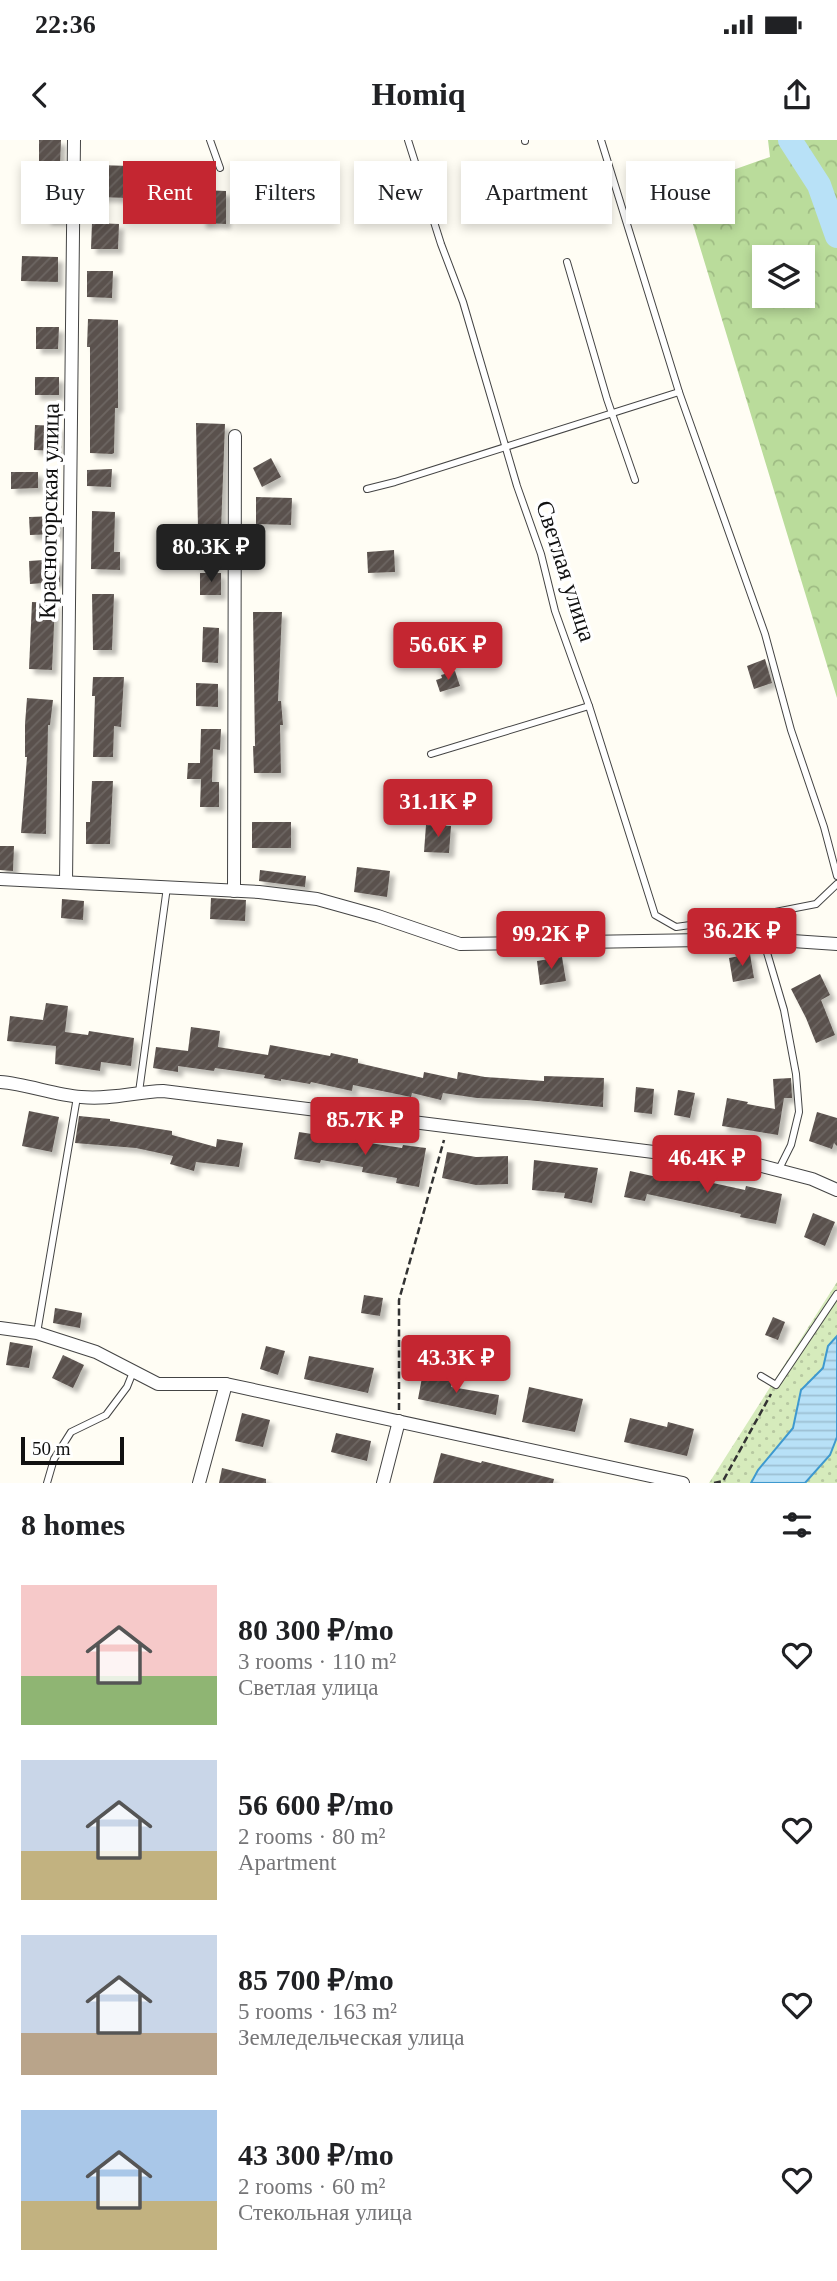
<!DOCTYPE html>
<meta charset="utf-8">
<style>
:root{--surface:#fff;--page:#f2f2f2;--text:#202124;--muted:#757577;--accent:#c42631}
body{margin:0;font-family:Georgia,serif;background:var(--page);color:var(--text);height:100vh;display:flex;flex-direction:column;font-size:26px;white-space:nowrap}
*{box-sizing:border-box;margin:0}
p{font-size:23px;color:var(--muted)}
.icon{flex:none;width:38px;height:38px;fill:none;stroke:currentColor;stroke-width:2;stroke-linecap:round;stroke-linejoin:round}
.map{position:relative;height:1343px;overflow:hidden}
.details{display:flex;flex-direction:column;background:var(--surface);flex:1}
.details>*{flex:none}
.banner{position:absolute;left:21px;top:21px;width:796px;height:63px;display:flex;gap:14px}
.buttons{position:absolute;left:752px;top:105px;display:grid;gap:14px}
.buttons a{display:grid;place-items:center;width:63px;height:63px;border-radius:0px;background:var(--surface);box-shadow:0 4px 10px #0003;font-size:35px}
.scale{position:absolute;left:21px;bottom:18px;width:103px;box-sizing:border-box;padding-left:7px;border:4px solid #111;border-top:0;font-size:19px;line-height:24px;white-space:nowrap;color:#111;-webkit-text-stroke:5px #fff;paint-order:stroke}
.price{position:absolute;translate:-50% -60px;padding:0 16px;border-radius:7px;background:var(--accent);color:#fff;font-size:23px;line-height:46px;filter:drop-shadow(0 2px 4px #0008)}
.price::after{content:'';position:absolute;left:50%;top:42px;width:21px;height:16px;margin-left:-10px;background:inherit;clip-path:polygon(0 0,100% 0,50% 100%)}
.price.on{background:#222;color:#fff}
ul{padding:0;list-style:none}
li{display:flex;align-items:center;gap:21px;height:175px;padding:0 21px}
li span{display:grid;place-items:center;flex:none;width:196px;height:140px;border-radius:0px;color:#555}
li>.icon{margin-inline-start:auto}
span .icon{width:84px;height:84px;fill:#fffc;stroke-width:1}
li b{font-size:30px}
h2{display:flex;justify-content:space-between;align-items:center;height:84px;padding:0 21px;font-size:30px}
.tag{padding:0 24px;border-radius:0px;background:var(--surface);box-shadow:0 4px 10px #0003;font-size:24px;line-height:63px}
.tag.on{background:var(--accent);color:#fff}
.status{display:flex;justify-content:space-between;align-items:center;height:49px;padding:0 35px;background:var(--surface);direction:ltr}
.status svg{height:19px;fill:currentColor}
header{display:flex;justify-content:space-between;align-items:center;height:91px;padding:0 21px;background:var(--surface);font-size:32px;font-weight:600}
.map>svg:first-child{display:block}
</style>
<div class="status"><b>22:36</b><svg viewBox="0 0 49 12"><path d="M0 12V9h3v3zM5 12V6h3v6zM10 12V3h3v9zM15 12V0h3v12zM26 1h20v11H26zM47 4h2v5h-2z"/></svg></div>
<header><svg class="icon" aria-label="back" viewBox="0 0 24 24"><path d="M15 5l-7 7 7 7"/></svg>Homiq<svg class="icon" aria-label="share" viewBox="0 0 24 24"><path d="M12 15V3M7 8l5-5 5 5M5 13v7h14v-7"/></svg></header>
<div class="map">
<svg width="837" height="1343" viewBox="0 0 837 1343">
<defs>
<pattern id="grass-dots" width="8" height="8" patternUnits="userSpaceOnUse" patternTransform="scale(1.75)"><rect width="8" height="8" fill="#d6ebbc"/><path d="M2 2h.1M6 6h.1" fill="none" stroke="#b7c8a1" stroke-width="1.8" stroke-linecap="round"/></pattern>
<pattern id="forest-crowns" width="20" height="18" patternUnits="userSpaceOnUse" patternTransform="scale(1.75)"><rect width="20" height="18" fill="#badc9b"/><path d="M2 6a3 3 0 1 1 6 0M12 15a3 3 0 1 1 6 0" fill="none" stroke="#9fbc84"/></pattern>
<pattern id="water-rules" width="6" height="5" patternUnits="userSpaceOnUse" patternTransform="scale(1.75)"><rect width="6" height="5" fill="#b8e1f7"/><path d="M0 2.5h6" fill="none" stroke="#9dc0d3"/></pattern>
<pattern id="building-hatch" width="6" height="6" patternUnits="userSpaceOnUse" patternTransform="scale(1.75)"><rect width="6" height="6" fill="#5a514d"/><path d="M-1 1l2-2M0 6l6-6M5 7l2-2" fill="none" stroke="#6d6662"/></pattern>
<filter id="shadow"><feDropShadow dx="5" dy="5" stdDeviation="2" flood-color="#0004"/></filter>
</defs>
<rect width="100%" height="100%" fill="#fffdf4"/>
<!-- grass -->
<g fill="url(#grass-dots)">
<polygon points="837,1142 837,1196 828,1206 823,1228 801,1250 793,1288 758,1330 751,1343 709,1343"/>
<polygon points="837,1297 837,1343 805,1343 830,1315"/>
</g>
<!-- forest -->
<path fill="url(#forest-crowns)" fill-rule="evenodd" d="M768,0H837V558L682,48L770,17ZM765,117H803V156H765Z"/>
<!-- water -->
<polygon fill="url(#water-rules)" stroke="#3e99cf" stroke-width="2" points="837,1196 837,1297 830,1315 805,1343 751,1343 758,1330 793,1288 801,1250 823,1228 828,1206"/>
<g fill="none" stroke-linecap="round" stroke-linejoin="round">
<!-- river -->
<polyline stroke="#b8e1f7" stroke-width="24" points="790,0 819,45 837,96"/>
</g>
<!-- building -->
<g fill="url(#building-hatch)" filter="url(#shadow)">
<polygon points="39,0 61,0 60,25 62,25 64,80 46,80 46,49 39,49"/>
<polygon points="98,25 130,26 129,58 97,57"/>
<polygon points="201,50 226,51 226,84 201,83"/>
<polygon points="92,83 119,84 118,109 91,109"/>
<polygon points="22,116 58,117 58,142 21,141"/>
<polygon points="87,131 113,131 112,158 87,157"/>
<polygon points="88,179 118,180 118,268 115,268 114,313 112,314 90,313 90,207 87,207"/>
<polygon points="36,187 59,187 58,209 36,209"/>
<rect x="35" y="237" width="24" height="18"/>
<polygon points="196,283 225,284 221,390 198,389"/>
<polygon points="35,285 58,286 57,311 34,310"/>
<polygon points="271,318 281,337 262,347 253,328"/>
<polygon points="112,329 111,347 87,346 87,330"/>
<polygon points="11,332 38,332 38,348 11,349"/>
<polygon points="256,357 292,358 291,385 256,384"/>
<polygon points="92,371 115,372 114,412 120,412 120,430 91,429"/>
<polygon points="58,376 58,394 30,395 29,377"/>
<polygon points="394,410 395,432 368,433 367,412"/>
<polygon points="59,419 60,442 30,444 29,421"/>
<rect x="200" y="433" width="21" height="22"/>
<polygon points="92,454 114,454 112,510 93,510"/>
<polygon points="32,462 55,463 52,530 29,529"/>
<polygon points="253,472 282,472 278,561 281,561 283,585 280,585 281,633 254,633 253,606 255,606"/>
<polygon points="203,487 219,488 218,523 202,522"/>
<polygon points="765,519 772,543 754,549 747,526"/>
<polygon points="455,531 460,546 440,552 436,540 442,538 441,535"/>
<polygon points="93,537 124,537 121,587 114,586 113,617 93,617 95,556 92,556"/>
<polygon points="196,543 218,544 218,567 196,566"/>
<polygon points="27,558 53,560 50,585 48,585 46,694 21,693 27,617 25,617 25,584"/>
<polygon points="201,589 221,589 220,610 213,609 212,642 219,642 219,667 200,667 201,639 187,639 188,623 200,623"/>
<polygon points="92,641 113,641 110,704 86,704 86,682 90,682"/>
<rect x="252" y="682" width="39" height="26"/>
<polygon points="426,685 451,686 449,713 424,712"/>
<polygon points="0,706 14,706 13,731 0,730"/>
<polygon points="357,727 390,731 387,757 354,752"/>
<polygon points="260,730 306,736 305,747 259,741"/>
<polygon points="211,758 246,760 245,781 210,779"/>
<polygon points="62,759 84,761 83,780 61,778"/>
<polygon points="750,814 754,838 733,842 729,818"/>
<polygon points="562,817 566,841 540,845 537,821"/>
<polygon points="820,834 830,855 821,860 835,895 816,903 806,878 791,849"/>
<polygon points="46,863 68,866 65,892 88,895 89,891 134,898 131,926 101,922 100,931 55,924 56,906 7,901 10,876 43,880"/>
<polygon points="191,887 220,891 218,907 268,915 270,905 330,916 331,913 358,919 358,923 423,938 424,932 457,939 458,932 485,937 544,941 544,936 604,938 603,967 526,960 477,958 443,953 441,960 412,953 411,957 353,945 352,951 311,942 310,944 281,939 281,941 264,938 265,935 215,928 214,931 178,926 178,932 153,928 156,907 188,911"/>
<polygon points="791,938 792,958 784,958 778,995 722,986 727,958 748,962 747,964 775,969 773,939"/>
<polygon points="636,947 654,949 652,974 634,972"/>
<polygon points="678,950 695,953 690,978 674,975"/>
<polygon points="29,971 59,977 52,1012 22,1006"/>
<polygon points="817,972 837,978 837,1006 834,1003 832,1009 809,1001"/>
<polygon points="79,976 110,979 110,981 172,991 172,995 216,1007 217,999 243,1003 239,1027 196,1022 194,1031 170,1024 173,1016 136,1008 75,1003"/>
<polygon points="299,992 402,1008 403,1005 426,1008 419,1047 396,1043 397,1038 362,1032 363,1027 321,1020 320,1023 294,1019"/>
<polygon points="447,1012 476,1017 508,1016 508,1044 476,1045 442,1038"/>
<polygon points="534,1020 598,1028 592,1063 564,1058 565,1053 532,1050"/>
<polygon points="630,1031 657,1037 658,1031 745,1050 746,1046 782,1054 776,1084 740,1077 741,1074 647,1054 645,1061 624,1057"/>
<polygon points="813,1073 835,1082 825,1106 804,1097"/>
<polygon points="364,1155 383,1158 380,1176 361,1173"/>
<polygon points="55,1168 82,1173 80,1188 53,1183"/>
<polygon points="773,1177 785,1182 778,1200 765,1195"/>
<polygon points="10,1202 33,1206 29,1228 6,1225"/>
<polygon points="266,1206 285,1211 278,1235 260,1229"/>
<polygon points="63,1215 84,1225 73,1248 52,1238"/>
<polygon points="309,1216 374,1228 368,1253 304,1239"/>
<polygon points="423,1232 453,1238 451,1247 499,1255 496,1275 418,1259"/>
<polygon points="529,1247 583,1259 575,1292 522,1282"/>
<polygon points="242,1273 270,1280 263,1307 235,1301"/>
<polygon points="630,1278 667,1287 668,1282 694,1289 687,1316 624,1302"/>
<polygon points="336,1293 371,1301 367,1321 331,1312"/>
<polygon points="441,1313 481,1323 482,1321 554,1339 553,1343 433,1343"/>
<polygon points="222,1328 266,1339 266,1343 219,1343"/>
</g>
<g fill="none" stroke-linecap="round" stroke-linejoin="round">
<!-- lane casing -->
<g stroke="#444" stroke-width="8">
<g id="lane">
<polyline points="210,0 220,28"/>
<polyline points="408,0 441,104 463,162 517,346 541,414 555,471 589,566 655,775 676,787 754,776 816,764 837,744"/>
<polyline points="525,0 525,1"/>
<polyline points="601,0 679,252 765,494 791,590 824,687 837,736"/>
<polyline points="567,122 607,259 635,340"/>
<polyline points="367,349 395,342 679,252"/>
<polyline points="431,614 589,566"/>
<polyline points="754,776 753,789 763,799 784,870 796,934 799,972 791,1005 778,1031"/>
<polyline points="139,952 167,747"/>
<polyline points="37,1193 77,957"/>
<polyline points="761,1236 776,1245 837,1154"/>
<polyline points="47,1343 54,1319 71,1292 106,1275 127,1247 133,1232"/>
</g>
</g>
<!-- street casing -->
<g stroke="#444" stroke-width="14">
<g id="street">
<polyline points="0,739 259,752 317,759 378,776 460,804 763,799 837,804"/>
<polyline points="66,742 74,0"/>
<polyline points="234,751 235,296"/>
<path d="M0,942C27,944 54,955 81,957C110,960 135,952 163,951L758,1025L812,1039L837,1050"/>
<polyline points="0,1188 37,1193 96,1212 158,1244 226,1244 683,1343"/>
<polyline points="199,1343 226,1244"/>
<polyline points="383,1343 399,1281"/>
</g>
</g>
<!-- path -->
<g stroke="#333" stroke-width="2.5" stroke-dasharray="7 3.5" stroke-linecap="butt">
<polyline points="399,1270 399,1160 444,1000"/>
<polyline points="714,1343 723,1341 771,1254"/>
</g>
<!-- lane -->
<use href="#lane" stroke="#fff" stroke-width="6"/>
<!-- street -->
<use href="#street" stroke="#fff" stroke-width="12"/>
</g>
<g text-anchor="middle" stroke-width="7" stroke-linejoin="round" paint-order="stroke">
<!-- street labels -->
<g font-size="24" fill="#111" stroke="#fff">
<text transform="translate(49 371) rotate(-89)" y="8">Красногорская улица</text>
<text transform="translate(566 431) rotate(72)" y="8">Светлая улица</text>
</g>
</g>
</svg>
<div class="buttons">
<a><svg class="icon" aria-label="layers" viewBox="0 0 24 24"><path d="M12 4l9 5-9 5-9-5zM3 14l9 5 9-5"/></svg></a>
</div>
<div class="scale">50 m</div>
<b class="price on" style="left:211px;top:444px">80.3K ₽</b>
<b class="price" style="left:448px;top:542px">56.6K ₽</b>
<b class="price" style="left:438px;top:699px">31.1K ₽</b>
<b class="price" style="left:742px;top:828px">36.2K ₽</b>
<b class="price" style="left:551px;top:831px">99.2K ₽</b>
<b class="price" style="left:365px;top:1017px">85.7K ₽</b>
<b class="price" style="left:707px;top:1055px">46.4K ₽</b>
<b class="price" style="left:456px;top:1255px">43.3K ₽</b>
<div class="banner">
<a class="tag">Buy</a>
<a class="tag on">Rent</a>
<a class="tag">Filters</a>
<a class="tag">New</a>
<a class="tag">Apartment</a>
<a class="tag">House</a>
</div>
</div>
<section class="details">
<h2>8 homes<svg class="icon" aria-label="filters" viewBox="0 0 24 24"><path d="M4 7h16M4 17h16"/><circle cx="9" cy="7" r="2"/><circle cx="15" cy="17" r="2"/></svg></h2>
<ul>
<li><span style="background:linear-gradient(#f6c9c9 65%,#8fb573 0)"><svg class="icon" aria-label="home" viewBox="0 0 24 24"><path d="M3 11l9-7 9 7M6 9v11h12V9"/></svg></span><div><b>80 300 ₽/mo</b><p>3 rooms · 110 m²</p><p>Светлая улица</p></div><svg class="icon" aria-label="heart" viewBox="0 0 24 24"><path d="M12 20l-8-8c-3-5 5-10 8-4 3-6 11-1 8 4z"/></svg></li>
<li><span style="background:linear-gradient(#c9d6e8 65%,#c2b280 0)"><svg class="icon" aria-label="home" viewBox="0 0 24 24"><path d="M3 11l9-7 9 7M6 9v11h12V9"/></svg></span><div><b>56 600 ₽/mo</b><p>2 rooms · 80 m²</p><p>Apartment</p></div><svg class="icon" aria-label="heart" viewBox="0 0 24 24"><path d="M12 20l-8-8c-3-5 5-10 8-4 3-6 11-1 8 4z"/></svg></li>
<li><span style="background:linear-gradient(#c9d6e8 70%,#b9a48a 0)"><svg class="icon" aria-label="home" viewBox="0 0 24 24"><path d="M3 11l9-7 9 7M6 9v11h12V9"/></svg></span><div><b>85 700 ₽/mo</b><p>5 rooms · 163 m²</p><p>Земледельческая улица</p></div><svg class="icon" aria-label="heart" viewBox="0 0 24 24"><path d="M12 20l-8-8c-3-5 5-10 8-4 3-6 11-1 8 4z"/></svg></li>
<li><span style="background:linear-gradient(#a9c7e8 65%,#c2b280 0)"><svg class="icon" aria-label="home" viewBox="0 0 24 24"><path d="M3 11l9-7 9 7M6 9v11h12V9"/></svg></span><div><b>43 300 ₽/mo</b><p>2 rooms · 60 m²</p><p>Стекольная улица</p></div><svg class="icon" aria-label="heart" viewBox="0 0 24 24"><path d="M12 20l-8-8c-3-5 5-10 8-4 3-6 11-1 8 4z"/></svg></li>
</ul>
</section>
